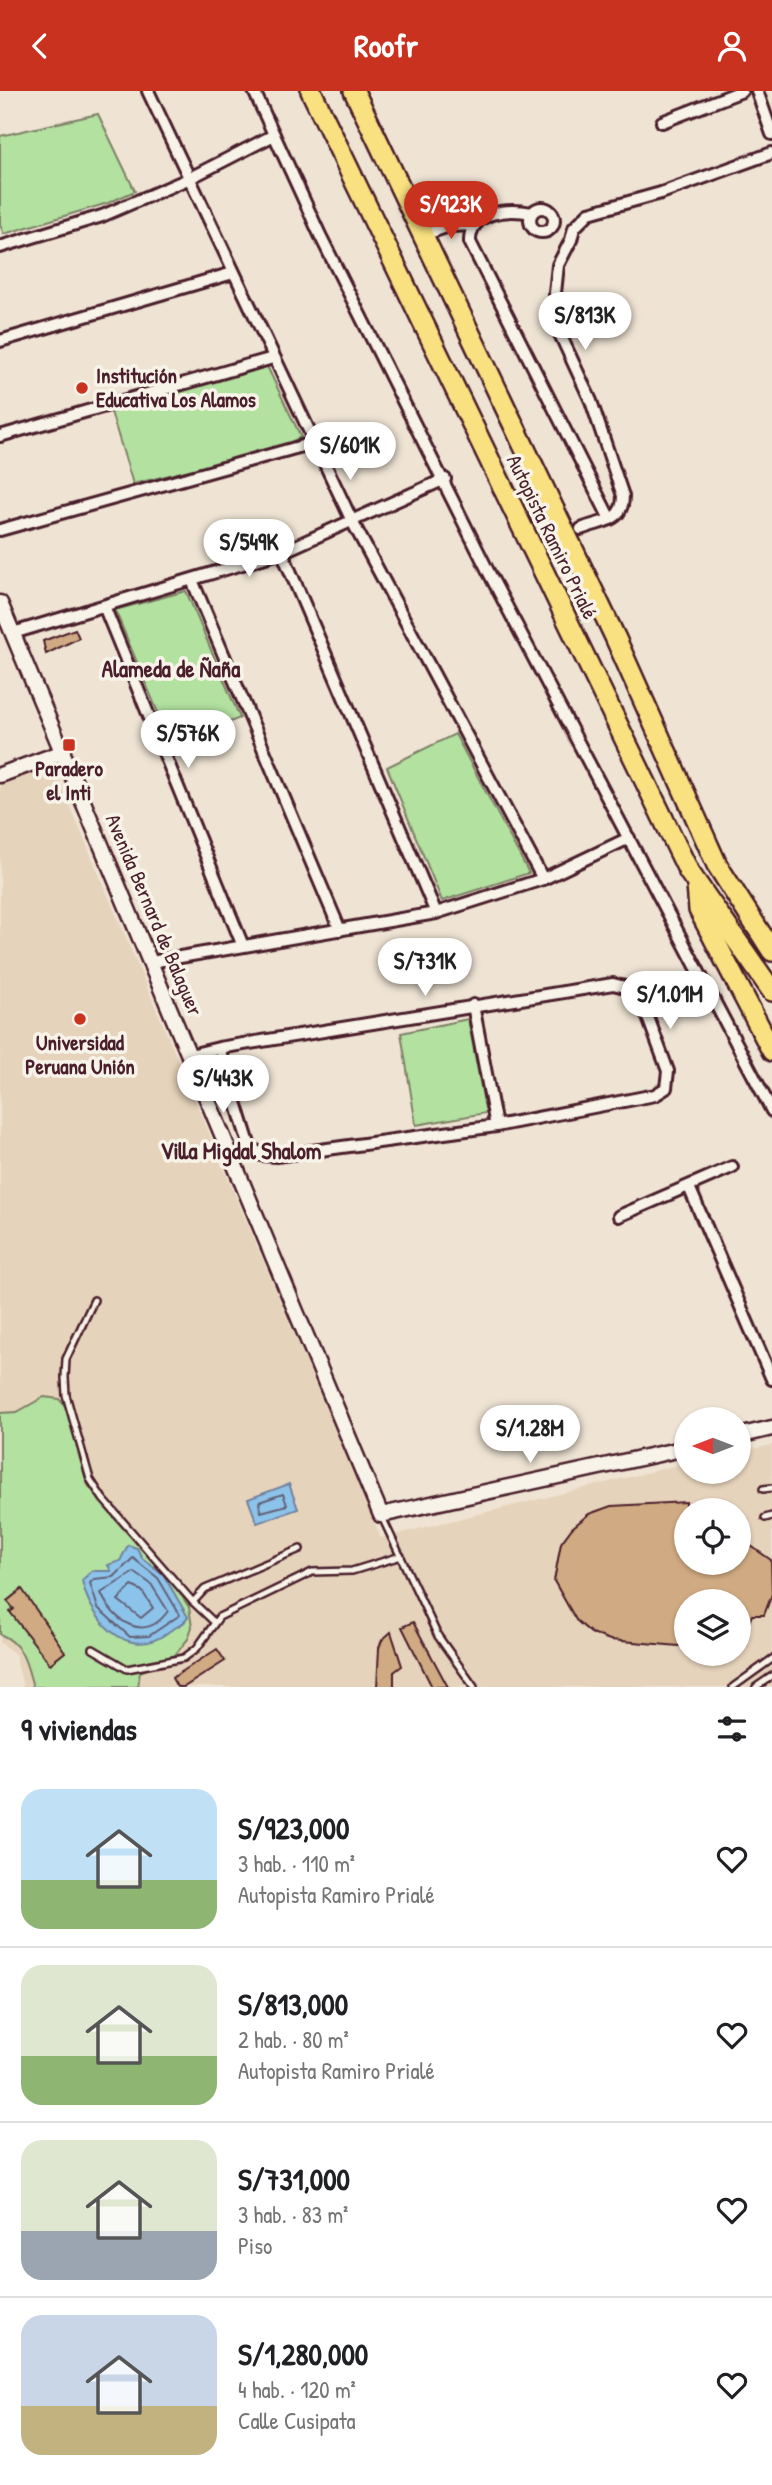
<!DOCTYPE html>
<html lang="es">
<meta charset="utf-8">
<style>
:root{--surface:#fff;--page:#f6f6f6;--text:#202124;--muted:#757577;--line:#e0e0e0;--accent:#c8321e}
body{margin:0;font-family:"Patrick Hand",sans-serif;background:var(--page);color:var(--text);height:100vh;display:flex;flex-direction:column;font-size:26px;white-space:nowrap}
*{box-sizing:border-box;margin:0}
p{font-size:23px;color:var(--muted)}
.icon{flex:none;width:38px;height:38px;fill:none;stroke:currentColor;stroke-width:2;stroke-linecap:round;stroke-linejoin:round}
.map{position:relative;height:1596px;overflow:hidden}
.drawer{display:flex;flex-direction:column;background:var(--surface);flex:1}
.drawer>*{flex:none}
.needle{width:46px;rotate:270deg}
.controls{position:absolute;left:674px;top:1316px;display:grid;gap:14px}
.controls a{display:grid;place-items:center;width:77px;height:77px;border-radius:50%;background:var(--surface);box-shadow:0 2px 5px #0004;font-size:35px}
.price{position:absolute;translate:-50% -60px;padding:0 16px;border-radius:24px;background:#fff;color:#222;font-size:23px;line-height:46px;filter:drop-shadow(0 2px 4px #0008)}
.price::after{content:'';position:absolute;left:50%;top:42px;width:21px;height:16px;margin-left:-10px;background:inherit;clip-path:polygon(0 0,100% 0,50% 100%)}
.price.selected{background:var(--accent);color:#fff}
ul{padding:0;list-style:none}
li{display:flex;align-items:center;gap:21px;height:175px;padding:0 21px}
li+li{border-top:2px solid var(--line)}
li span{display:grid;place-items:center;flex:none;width:196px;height:140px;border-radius:21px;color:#555}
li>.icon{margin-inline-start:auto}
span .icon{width:84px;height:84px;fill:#fffc;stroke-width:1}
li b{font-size:30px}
h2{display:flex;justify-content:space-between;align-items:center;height:84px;padding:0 21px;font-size:30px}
header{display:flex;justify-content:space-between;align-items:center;height:91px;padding:0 21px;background:var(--accent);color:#fff;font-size:32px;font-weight:700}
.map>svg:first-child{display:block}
</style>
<header><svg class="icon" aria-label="back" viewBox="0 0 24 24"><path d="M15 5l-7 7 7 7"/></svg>Roofr<svg class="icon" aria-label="person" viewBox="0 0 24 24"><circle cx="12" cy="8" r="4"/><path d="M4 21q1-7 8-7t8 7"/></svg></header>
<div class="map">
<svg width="772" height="1596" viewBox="0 0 772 1596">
<rect width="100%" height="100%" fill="#efe4d4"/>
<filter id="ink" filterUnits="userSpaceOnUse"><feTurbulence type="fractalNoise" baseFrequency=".0143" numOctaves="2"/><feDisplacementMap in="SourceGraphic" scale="14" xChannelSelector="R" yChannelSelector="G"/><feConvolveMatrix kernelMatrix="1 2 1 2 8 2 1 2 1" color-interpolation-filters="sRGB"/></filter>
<g filter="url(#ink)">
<!-- built -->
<path fill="#e6d3bb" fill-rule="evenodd" d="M46,674L56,682L381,1447L686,1372V1381H738L739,1361L772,1354V1596H23L15,1563L0,1552V692ZM686,1419H738V1472H686ZM686,1510H738V1563H686Z"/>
<!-- green -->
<g fill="#b2e1a0" stroke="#7e8066" stroke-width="2">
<polygon points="98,23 135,100 108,112 4,143 0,134 0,45"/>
<polygon points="265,271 301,346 279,357 133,393 111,321"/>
<polygon points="186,500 240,627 172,655 115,519"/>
<polygon points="455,643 529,782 442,810 387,676"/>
<polygon points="468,928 486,1022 416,1034 401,942"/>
<path d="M44,1306L59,1308L66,1316L88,1394L173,1492L189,1516L192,1536L188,1548L171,1569L140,1581L138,1596H33C26,1572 24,1554 0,1543V1322L17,1321Z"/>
</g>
<!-- water -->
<g fill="#8cc3ea" stroke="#72819e" stroke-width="2">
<polygon points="289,1393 298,1418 257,1432 248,1408"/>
<path d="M128,1454L137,1457L142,1467L163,1483L188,1526C184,1535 174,1536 167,1542C127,1572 89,1527 82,1489L92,1480H111L108,1474L120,1470Z"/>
</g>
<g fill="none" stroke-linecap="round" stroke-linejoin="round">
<!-- shore -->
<g stroke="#646177" stroke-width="2">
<polygon points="283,1403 287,1414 261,1421 259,1411"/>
<polygon points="133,1467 158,1487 180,1524 149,1545 130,1546 98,1517 90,1492 94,1488 114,1486"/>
<path d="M134,1481L151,1493L168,1520C145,1552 114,1532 101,1502Z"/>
<polygon points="132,1495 142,1500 153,1517 141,1527 118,1509"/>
</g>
</g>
<!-- building -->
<g fill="#d0aa82" stroke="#4a1f2b" stroke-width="2">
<polygon points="75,538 79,547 46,563 43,550"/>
<polygon points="686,1411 686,1472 738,1472 738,1446 771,1469 772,1503 764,1524 752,1524 747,1537 738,1536 738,1510 686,1510 686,1552 679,1555 610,1549 591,1542 576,1529 554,1490 561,1452 572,1437 589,1423 611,1415"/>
<polygon points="22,1498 65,1561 50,1573 10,1521 14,1518 7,1510"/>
<polygon points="413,1531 448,1596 432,1596 402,1536"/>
<polygon points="391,1541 402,1575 394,1581 394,1596 377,1596 379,1557 382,1549"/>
<polygon points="217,1558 225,1570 184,1596 177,1596 172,1587"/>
</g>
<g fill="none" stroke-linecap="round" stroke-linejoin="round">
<!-- service casing -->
<g stroke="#4a1f2b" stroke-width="10">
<g id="service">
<polyline points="94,1209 66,1268 65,1286 66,1304 90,1388 103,1408 193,1511"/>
<polyline points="763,1398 772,1397"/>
<polyline points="381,1424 438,1545 474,1596"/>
<polyline points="765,1427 772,1425"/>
<polyline points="214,1531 193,1511 205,1498 300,1458"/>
<polyline points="93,1558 127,1578 184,1567 197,1557 219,1526 312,1481 352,1480 401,1465"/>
<polyline points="733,1596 772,1568"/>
<polyline points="756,1596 772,1585"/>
</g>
</g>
<!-- minor casing -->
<g stroke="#4a1f2b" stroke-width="16">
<g id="minor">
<polyline points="148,0 353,432 543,788"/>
<polyline points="254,0 320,144 488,480 772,1020"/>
<polyline points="757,0 772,43"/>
<polyline points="662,31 742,0"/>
<circle cx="542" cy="129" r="12"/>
<path d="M532,122C508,117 469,120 470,151L610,428"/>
<polyline points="423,144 449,135 473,134"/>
<polyline points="0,156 102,125 188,88 274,44"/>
<polyline points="0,250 233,182"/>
<polyline points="0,345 273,267"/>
<path d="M581,438C602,429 623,432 623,405L591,310L559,241L555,202L558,174L571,149L574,137L589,122L661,102L772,62"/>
<polyline points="0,439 313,352"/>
<polyline points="282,461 436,822"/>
<polyline points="192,489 340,839"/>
<polyline points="104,515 243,855"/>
<polyline points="13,542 282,461 445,388"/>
<polyline points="151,871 436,822 543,788 629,747"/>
<polyline points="473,914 496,1035"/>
<polyline points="190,964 219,957 613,893 629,897 643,913 668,980 666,997 655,1004 496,1035 276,1065 262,1064 250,1056 219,957"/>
<polyline points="689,1096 772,1288"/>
<polyline points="619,1125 732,1076"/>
</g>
</g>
<!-- tertiary casing -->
<g stroke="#4a1f2b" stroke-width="19">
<g id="tertiary">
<polyline points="0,512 381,1424 686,1357"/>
<polyline points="0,684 63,661"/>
<polyline points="738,1345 772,1337"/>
</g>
</g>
<!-- trunk casing -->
<g stroke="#4a1f2b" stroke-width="24">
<g id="trunk">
<polyline points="311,0 689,781 772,900"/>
<polyline points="354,0 615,546 717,774 772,860"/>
<polyline points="697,794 699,819 772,960"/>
</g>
</g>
<!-- service -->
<use href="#service" stroke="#f7f3e8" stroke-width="5"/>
<!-- minor -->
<use href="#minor" stroke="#f7f3e8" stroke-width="10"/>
<!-- tertiary -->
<use href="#tertiary" stroke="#f7f3e8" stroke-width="14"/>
<!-- trunk -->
<use href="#trunk" stroke="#f9e181" stroke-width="19"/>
</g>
</g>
<!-- markers -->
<g fill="#c8321e" stroke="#f7f3e8" stroke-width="2.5">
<circle cx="82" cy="297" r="7"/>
<rect x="62" y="647" width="14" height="14" rx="3.5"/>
<circle cx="80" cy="928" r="7"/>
</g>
<g text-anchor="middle" stroke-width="7" stroke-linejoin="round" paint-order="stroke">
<!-- poi labels -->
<g font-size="21" font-weight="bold" fill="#4a1f2b" stroke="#f7f3e8">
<text x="96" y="292" text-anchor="start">Institución<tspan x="96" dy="24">Educativa Los Alamos</tspan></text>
<text x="69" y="685">Paradero<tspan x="69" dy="24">el Inti</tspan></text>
<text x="80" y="959">Universidad<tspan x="80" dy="24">Peruana Unión</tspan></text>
</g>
<!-- street labels -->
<g font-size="21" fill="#4a1f2b" stroke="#f7f3e8">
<text transform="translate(552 446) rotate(64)" y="7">Autopista Ramiro Prialé</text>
<text transform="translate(154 824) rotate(67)" y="7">Avenida Bernard de Balaguer</text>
</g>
<!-- neighbourhood labels -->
<g font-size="23" font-weight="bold" fill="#4a1f2b" stroke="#f7f3e8">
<text x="171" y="586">Alameda de Ñaña</text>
<text x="241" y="1068">Villa Migdal Shalom</text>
</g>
</g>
</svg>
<div class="controls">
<a><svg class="needle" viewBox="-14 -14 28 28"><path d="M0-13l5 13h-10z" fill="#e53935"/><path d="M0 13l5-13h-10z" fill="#757577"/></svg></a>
<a><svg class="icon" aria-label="locate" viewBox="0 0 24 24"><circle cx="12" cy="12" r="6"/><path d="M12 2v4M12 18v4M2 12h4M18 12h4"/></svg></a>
<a><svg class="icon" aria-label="layers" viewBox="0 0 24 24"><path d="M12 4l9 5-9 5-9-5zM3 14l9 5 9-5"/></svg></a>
</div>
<b class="price selected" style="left:451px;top:150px">S/923K</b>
<b class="price" style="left:585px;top:261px">S/813K</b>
<b class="price" style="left:350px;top:391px">S/601K</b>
<b class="price" style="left:249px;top:488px">S/549K</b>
<b class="price" style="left:188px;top:679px">S/576K</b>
<b class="price" style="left:425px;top:907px">S/731K</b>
<b class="price" style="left:670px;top:940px">S/1.01M</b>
<b class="price" style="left:223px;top:1024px">S/443K</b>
<b class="price" style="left:530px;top:1374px">S/1.28M</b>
</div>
<section class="drawer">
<h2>9 viviendas<svg class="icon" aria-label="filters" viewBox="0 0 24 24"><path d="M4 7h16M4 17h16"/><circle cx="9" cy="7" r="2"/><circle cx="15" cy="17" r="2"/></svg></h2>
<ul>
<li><span style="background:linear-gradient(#bfe0f5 65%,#8fb573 0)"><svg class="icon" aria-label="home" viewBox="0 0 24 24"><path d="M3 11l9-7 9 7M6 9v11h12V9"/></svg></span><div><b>S/923,000</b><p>3 hab. · 110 m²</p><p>Autopista Ramiro Prialé</p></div><svg class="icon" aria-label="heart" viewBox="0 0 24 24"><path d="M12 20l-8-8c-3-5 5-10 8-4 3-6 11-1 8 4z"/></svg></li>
<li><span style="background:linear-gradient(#dfe7d0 65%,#8fb573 0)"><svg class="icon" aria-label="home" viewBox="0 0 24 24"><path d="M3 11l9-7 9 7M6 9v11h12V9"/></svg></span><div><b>S/813,000</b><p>2 hab. · 80 m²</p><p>Autopista Ramiro Prialé</p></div><svg class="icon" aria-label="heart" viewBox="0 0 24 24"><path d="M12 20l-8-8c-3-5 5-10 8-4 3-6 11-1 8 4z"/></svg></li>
<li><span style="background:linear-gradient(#dfe7d0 65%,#9aa5b1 0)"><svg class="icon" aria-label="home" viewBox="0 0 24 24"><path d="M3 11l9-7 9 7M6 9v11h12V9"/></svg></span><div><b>S/731,000</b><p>3 hab. · 83 m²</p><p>Piso</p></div><svg class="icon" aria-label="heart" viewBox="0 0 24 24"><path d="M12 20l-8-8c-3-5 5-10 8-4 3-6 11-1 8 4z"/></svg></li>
<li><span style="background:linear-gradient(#c9d6e8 65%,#c2b280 0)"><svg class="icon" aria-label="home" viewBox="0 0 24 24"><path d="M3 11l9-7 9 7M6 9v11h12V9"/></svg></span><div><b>S/1,280,000</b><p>4 hab. · 120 m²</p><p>Calle Cusipata</p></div><svg class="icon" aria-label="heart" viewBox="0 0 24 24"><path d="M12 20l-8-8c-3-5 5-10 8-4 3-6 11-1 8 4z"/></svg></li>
</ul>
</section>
